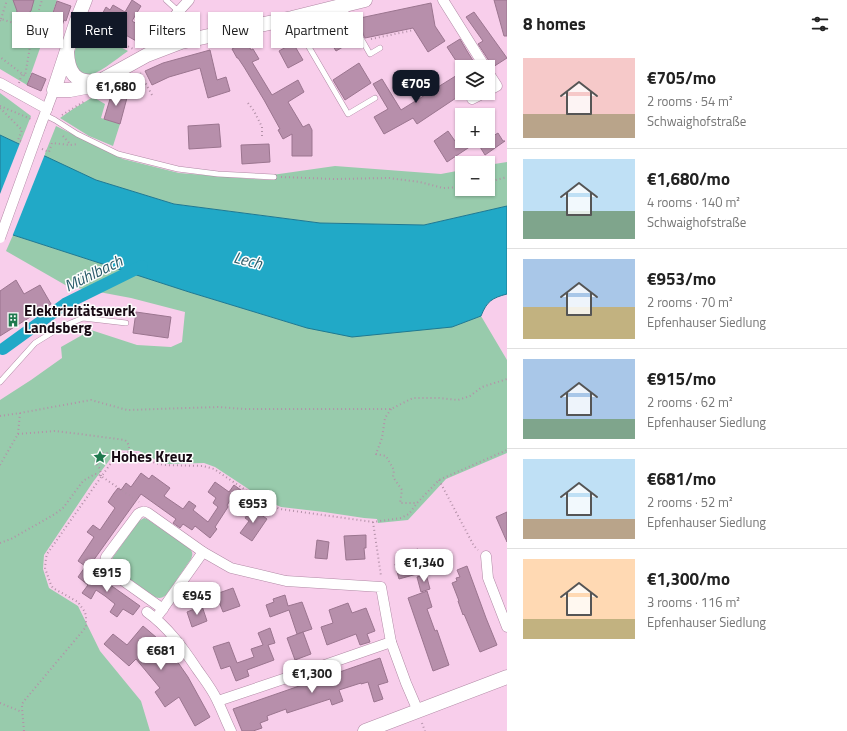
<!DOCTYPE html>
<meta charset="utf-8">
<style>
:root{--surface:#fff;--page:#f6f6f6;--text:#222;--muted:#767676;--line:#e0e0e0;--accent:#111827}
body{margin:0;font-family:"Titillium Web",sans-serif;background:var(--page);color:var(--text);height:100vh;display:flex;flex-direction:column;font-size:15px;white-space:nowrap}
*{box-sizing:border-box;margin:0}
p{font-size:13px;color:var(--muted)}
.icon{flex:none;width:22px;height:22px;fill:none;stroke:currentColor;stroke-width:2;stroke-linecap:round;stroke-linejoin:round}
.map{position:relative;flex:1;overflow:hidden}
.drawer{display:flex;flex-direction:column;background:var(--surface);width:340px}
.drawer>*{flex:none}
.banner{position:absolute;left:12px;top:12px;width:380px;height:36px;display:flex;gap:8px}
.fabs{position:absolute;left:455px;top:60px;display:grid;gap:8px}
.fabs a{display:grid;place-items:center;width:40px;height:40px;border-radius:0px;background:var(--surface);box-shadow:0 1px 3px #0004;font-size:20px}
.price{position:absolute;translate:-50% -34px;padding:0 9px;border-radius:8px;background:#fff;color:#222;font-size:13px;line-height:26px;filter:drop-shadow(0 1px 2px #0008)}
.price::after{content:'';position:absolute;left:50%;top:24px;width:12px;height:9px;margin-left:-6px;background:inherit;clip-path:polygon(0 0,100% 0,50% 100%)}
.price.selected{background:var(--accent);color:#fff}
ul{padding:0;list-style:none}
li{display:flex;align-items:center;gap:12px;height:100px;padding:0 16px}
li+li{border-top:1px solid var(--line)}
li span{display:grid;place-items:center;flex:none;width:112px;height:80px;border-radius:0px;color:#555}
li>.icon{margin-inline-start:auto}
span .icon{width:48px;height:48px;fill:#fffc;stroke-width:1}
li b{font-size:17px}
h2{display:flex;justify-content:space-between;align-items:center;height:48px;padding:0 16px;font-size:17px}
.tag{padding:0 14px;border-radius:0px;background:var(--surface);box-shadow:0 1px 3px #0004;font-size:14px;line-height:36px}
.tag.selected{background:var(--accent);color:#fff}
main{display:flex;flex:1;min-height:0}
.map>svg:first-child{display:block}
</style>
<main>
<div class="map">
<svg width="507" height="731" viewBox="0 0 507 731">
<rect width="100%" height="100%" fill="#f8ceeb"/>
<!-- green -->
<g fill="#98cbac">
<polygon points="0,0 57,0 27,85 0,69"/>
<path d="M84,27L105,39L128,51C114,61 100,73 83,78L71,61Z"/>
<polygon points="0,93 31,116 20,144 0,135"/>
<polygon points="93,97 105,104 101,118 120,124 113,146 89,136 60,118 73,109"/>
<polygon points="56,126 123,159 179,173 253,179 272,180 272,175 335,166 441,174 462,170 462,189 488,189 488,165 507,162 507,206 424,225 320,223 174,204 96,180 44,156"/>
<polygon points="13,235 189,292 307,328 452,327 481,316 507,360 507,453 446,479 408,520 378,523 377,519 364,518 324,512 281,507 265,500 215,467 204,463 168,464 158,461 139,451 117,450 93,482 44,555 43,569 49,588 78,606 100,651 141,701 150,731 0,731 0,400 31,380 62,358 61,347 91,330 137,345 171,347 182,342 185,312 131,298 67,286 6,251"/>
<path d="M144,518L147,519L189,548C193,552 193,554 191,559L166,595C162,598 160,599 155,597L114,568C112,564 111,561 113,557L139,521Z"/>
</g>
<!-- water -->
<path fill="#21a9c7" stroke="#1e7991" d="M0,135L96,180L174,204L320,223L424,225L507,206V294C492,298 487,301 481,316L452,327L352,337L307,328L189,292L13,235L0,227Z"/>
<!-- pier -->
<polygon fill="#f8ceeb" points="20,143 45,154 12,237 0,229 0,194"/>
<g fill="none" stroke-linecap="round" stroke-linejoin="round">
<!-- canal -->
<polyline stroke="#21a9c7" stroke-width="12" points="3,349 65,304 142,266"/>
</g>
<!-- building -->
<g fill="#b78fab" stroke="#9b758f">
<polygon points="13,0 34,0 31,11 23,17 16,15 17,11"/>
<polygon points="132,0 141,6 132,21 145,29 138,42 99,20 106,7 110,10 113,5 125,12"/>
<polygon points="494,0 507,0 507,36 504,36"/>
<polygon points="57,1 71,6 66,21 64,20 55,46 43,42"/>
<polygon points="431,3 435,26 445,41 428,52 413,28 365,38 363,34 360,18"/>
<polygon points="474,12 507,58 493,67 491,67 491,64 478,44 483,41 466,17"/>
<polygon points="339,28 348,44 336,51 326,35"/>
<polygon points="460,39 467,51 477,67 460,67 447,47"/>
<polygon points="246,41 251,50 253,49 259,59 252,62 272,95 298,80 304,92 288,102 303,127 309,124 312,130 312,156 292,156 292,134 283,139 278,130 280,129 264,100 244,67 238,58 237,58 232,49"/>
<polygon points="293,43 303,60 288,68 279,51"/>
<polygon points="210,50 217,80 226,77 230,91 208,98 200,68 169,77 152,85 145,71 163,63"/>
<polygon points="359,63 371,83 345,100 333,80"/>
<polygon points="462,72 462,94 417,124 413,118 384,134 374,117 388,109 373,84 382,79 401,110"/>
<polygon points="32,73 46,79 41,91 27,85"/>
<polygon points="113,89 128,94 120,124 104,119"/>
<polygon points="219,124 221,147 189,149 188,126"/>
<polygon points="448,131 455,141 460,138 462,141 488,141 488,139 498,133 503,141 505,141 485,155 477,142 447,162 434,141"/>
<polygon points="269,144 270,162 242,164 241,145"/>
<polygon points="16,280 24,294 40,285 51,304 0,336 0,291"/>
<polygon points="136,312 171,317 168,338 133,333"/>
<polygon points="141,473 149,479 152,475 170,488 164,496 183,509 189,501 196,506 193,510 208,522 218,507 213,503 216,498 208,492 215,482 229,492 234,485 249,496 243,505 232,498 227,505 228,507 215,527 217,529 210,538 195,526 192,530 183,524 180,528 173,523 176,519 141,494 88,568 78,561 94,537 87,532 93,525 100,530 115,508 108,502 114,493 118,488 121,490 126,483 131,487"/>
<polygon points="252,508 267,519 252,541 240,533 249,521 245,518"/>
<polygon points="507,512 507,542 496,517"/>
<polygon points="366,535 366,548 364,548 365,559 346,560 344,536"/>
<polygon points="317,540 329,542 327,559 315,558"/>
<polygon points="418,549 424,572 399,579 395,564 406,561 404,553"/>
<polygon points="467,566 486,618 497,645 480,652 464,614 463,615 458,601 459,601 452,583 457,581 456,578 460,577 457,570"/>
<polygon points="85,567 140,606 133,615 123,609 117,617 110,612 115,604 105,596 96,590 91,599 82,593 88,585 78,577"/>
<polygon points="426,574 430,589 421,592 417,577"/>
<polygon points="212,583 216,594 185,605 196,589"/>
<polygon points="233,588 240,606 223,612 216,594"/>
<polygon points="427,591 432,607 427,609 435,631 437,630 449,665 433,671 408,598"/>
<polygon points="285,595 288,606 302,602 312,629 297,634 289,610 270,617 266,605 274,602 273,599"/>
<polygon points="348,603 352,613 366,608 375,631 367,634 370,642 360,645 356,634 327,645 321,627 333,623 329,610"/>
<polygon points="202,606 207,621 192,627 187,612"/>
<polygon points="143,626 157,638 179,664 188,677 210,717 195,726 179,697 165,707 155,692 160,688 136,659 129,666 104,644 113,634 127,645"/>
<polygon points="270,628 275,643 268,645 274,660 247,670 249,676 236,681 230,666 221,669 213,647 229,642 237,663 254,657 251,649 263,645 258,633"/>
<polygon points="303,632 311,654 295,660 287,638"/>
<polygon points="380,658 388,682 378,685 383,699 374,702 368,682 361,684 361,683 339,690 343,701 332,705 330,699 287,713 286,709 267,716 268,720 260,723 262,728 253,731 242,731 233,709"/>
</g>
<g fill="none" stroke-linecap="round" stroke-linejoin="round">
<!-- lane casing -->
<g stroke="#b189a5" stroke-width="6">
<g id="lane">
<polyline points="166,0 178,11"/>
<polyline points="343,7 370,54 380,48"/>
<polyline points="292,18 348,114 375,98"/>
<polyline points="45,115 55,120 77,134 118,154 178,169 218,174 274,177"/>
<polyline points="0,382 35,343 61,327 83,318 126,323"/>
</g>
</g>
<!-- street casing -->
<g stroke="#b189a5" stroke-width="11">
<g id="street">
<polyline points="443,0 485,67"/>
<polyline points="178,11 181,42"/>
<polyline points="157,51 160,35 171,20 189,0"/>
<polyline points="488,72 497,86 488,91"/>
<polyline points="0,83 47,109"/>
<polyline points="472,99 484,93"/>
<polyline points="40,127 54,90"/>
<polyline points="486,556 488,578 507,627"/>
<path d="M163,609L108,570C105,566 104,563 106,557L138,514C142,511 144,511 148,513L203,552L231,568L286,581L381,587L391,642L406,683L418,711"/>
<path d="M147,612C168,627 183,648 197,669C204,679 212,689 217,700C222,710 226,721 231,731"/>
<polyline points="159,614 203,552"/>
<polyline points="218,701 319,667 391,642"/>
</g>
</g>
<!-- secondary casing -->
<g stroke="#b189a5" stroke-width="15">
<g id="secondary">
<polyline points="85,0 77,20 54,90 70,90 91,86 147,55 181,42 292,18 365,0"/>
<path d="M67,52C68,72 75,84 97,81"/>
<polyline points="365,731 507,677"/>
</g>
</g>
<!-- path -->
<g stroke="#b391a8" stroke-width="2" stroke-dasharray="1 3" stroke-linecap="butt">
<polyline points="1,19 7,0"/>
<polyline points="0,21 1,19 33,29 25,76 0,57"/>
<polyline points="89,26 133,49"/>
<polyline points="33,29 42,0"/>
<polyline points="371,39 414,30"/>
<polyline points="140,73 152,95"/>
<polyline points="19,83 22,74"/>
<polyline points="248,103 254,111 262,127 262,137"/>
<polyline points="0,106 31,119"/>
<polyline points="0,108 22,130 18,140 23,142"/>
<polyline points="62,115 85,101"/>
<polyline points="63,136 71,145"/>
<polyline points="42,149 49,152 52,143 70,145 78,144"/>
<polyline points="281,177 335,179 389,178 420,182 443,188 462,187"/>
<polyline points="488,182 507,177"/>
<polyline points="391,409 385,418 382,438 376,454 386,456 394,470 393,477 402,490 400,503 417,503"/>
<polyline points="0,416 20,413 91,400 127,410 218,407 244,409 391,409 413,398 439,398 458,400 470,396 482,387 507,379"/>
<path d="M18,434L55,431L80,434L125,440C129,444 130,447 128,453"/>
<polyline points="0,465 18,434 20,413"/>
<polyline points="101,476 100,469 95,462 97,457 102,453 117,453"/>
<polyline points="439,480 474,546 478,550"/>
<polyline points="373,522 381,576"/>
<polyline points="0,543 11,539 55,514 63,508 83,481 95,474 97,474 101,476 139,502"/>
<polyline points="0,703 22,712"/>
<polyline points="422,723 425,731"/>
<polyline points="24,731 22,708 22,704 24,701 86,627 86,617 85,612 80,605 78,602 53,588 51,585 45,568 46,558 47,554 118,453 135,453 155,463 164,465 203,466 214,469 262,501 280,509 373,522 401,518 409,514 417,503 439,480 507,450"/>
</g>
<!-- lane -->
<use href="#lane" stroke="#fff" stroke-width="5"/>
<!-- street -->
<use href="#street" stroke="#fff" stroke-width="10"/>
<!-- secondary -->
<use href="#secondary" stroke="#fff" stroke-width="14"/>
<!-- street-bridge casing -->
<g stroke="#b189a5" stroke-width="11" stroke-linecap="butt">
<polyline id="street-bridge" points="0,238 40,127"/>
</g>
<!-- street-bridge -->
<use href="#street-bridge" stroke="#fff" stroke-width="10"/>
</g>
<!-- icons -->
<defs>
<g id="building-bare" transform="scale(1.08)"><path d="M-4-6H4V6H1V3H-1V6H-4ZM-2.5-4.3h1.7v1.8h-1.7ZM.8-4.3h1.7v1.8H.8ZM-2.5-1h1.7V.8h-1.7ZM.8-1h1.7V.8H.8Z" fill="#1f794e" stroke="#fdfdfd" stroke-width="2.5" paint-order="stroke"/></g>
<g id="sight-bare" transform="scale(1.08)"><path d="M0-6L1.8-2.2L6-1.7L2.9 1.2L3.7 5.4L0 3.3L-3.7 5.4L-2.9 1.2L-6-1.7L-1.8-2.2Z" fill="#1f794e" stroke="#fdfdfd" stroke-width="2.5" paint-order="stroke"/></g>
</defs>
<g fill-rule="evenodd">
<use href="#building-bare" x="13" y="320"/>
<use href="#sight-bare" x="100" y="457"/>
</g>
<g text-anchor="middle" stroke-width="3" stroke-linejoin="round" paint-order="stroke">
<!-- poi labels -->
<g font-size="15" font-weight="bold" fill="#170913" stroke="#fdfdfd" text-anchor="start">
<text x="24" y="316">Elektrizitätswerk<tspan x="24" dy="17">Landsberg</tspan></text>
<text x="111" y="462">Hohes Kreuz</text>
</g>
<!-- water labels -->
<g font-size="16" font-style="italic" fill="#2a5c6a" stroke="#fdfdfd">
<text transform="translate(248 260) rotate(14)" y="6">Lech</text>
<text transform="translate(93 273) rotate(-26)" y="6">Mühlbach</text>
</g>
</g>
</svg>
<div class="fabs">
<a><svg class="icon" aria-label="layers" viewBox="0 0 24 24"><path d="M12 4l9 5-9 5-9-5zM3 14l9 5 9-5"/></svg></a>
<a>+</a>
<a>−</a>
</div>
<b class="price selected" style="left:416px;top:104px">€705</b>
<b class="price" style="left:116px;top:107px">€1,680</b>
<b class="price" style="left:253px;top:524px">€953</b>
<b class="price" style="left:424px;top:583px">€1,340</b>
<b class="price" style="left:107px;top:593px">€915</b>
<b class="price" style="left:197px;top:616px">€945</b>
<b class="price" style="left:161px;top:671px">€681</b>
<b class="price" style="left:312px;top:694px">€1,300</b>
<div class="banner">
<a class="tag">Buy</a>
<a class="tag selected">Rent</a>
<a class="tag">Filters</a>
<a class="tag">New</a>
<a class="tag">Apartment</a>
</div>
</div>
<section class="drawer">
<h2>8 homes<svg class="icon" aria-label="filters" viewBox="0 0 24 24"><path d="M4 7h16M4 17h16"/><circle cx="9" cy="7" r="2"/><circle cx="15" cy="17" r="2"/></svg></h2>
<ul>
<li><span style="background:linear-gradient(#f6c9c9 70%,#b9a48a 0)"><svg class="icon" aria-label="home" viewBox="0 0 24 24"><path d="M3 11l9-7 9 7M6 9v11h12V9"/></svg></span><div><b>€705/mo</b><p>2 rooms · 54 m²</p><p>Schwaighofstraße</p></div></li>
<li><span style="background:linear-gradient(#bfe0f5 65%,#7fa58c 0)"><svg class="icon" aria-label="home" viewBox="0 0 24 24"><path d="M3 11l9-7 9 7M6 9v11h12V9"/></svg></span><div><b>€1,680/mo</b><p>4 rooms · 140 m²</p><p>Schwaighofstraße</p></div></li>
<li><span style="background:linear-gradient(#a9c7e8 60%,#c2b280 0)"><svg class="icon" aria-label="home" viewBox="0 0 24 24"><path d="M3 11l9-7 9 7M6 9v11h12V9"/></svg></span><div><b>€953/mo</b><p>2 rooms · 70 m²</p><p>Epfenhauser Siedlung</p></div></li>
<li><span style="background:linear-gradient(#a9c7e8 75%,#7fa58c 0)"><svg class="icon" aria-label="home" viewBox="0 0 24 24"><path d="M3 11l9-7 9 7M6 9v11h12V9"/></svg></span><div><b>€915/mo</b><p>2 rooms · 62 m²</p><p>Epfenhauser Siedlung</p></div></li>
<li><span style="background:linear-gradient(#bfe0f5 75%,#b9a48a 0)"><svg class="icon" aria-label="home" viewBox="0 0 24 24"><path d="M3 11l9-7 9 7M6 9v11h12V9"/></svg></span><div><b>€681/mo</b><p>2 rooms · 52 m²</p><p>Epfenhauser Siedlung</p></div></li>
<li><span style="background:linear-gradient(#ffd9b3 75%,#c2b280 0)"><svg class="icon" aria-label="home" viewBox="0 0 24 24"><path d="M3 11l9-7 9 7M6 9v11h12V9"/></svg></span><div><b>€1,300/mo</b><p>3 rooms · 116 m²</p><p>Epfenhauser Siedlung</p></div></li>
</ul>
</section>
</main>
